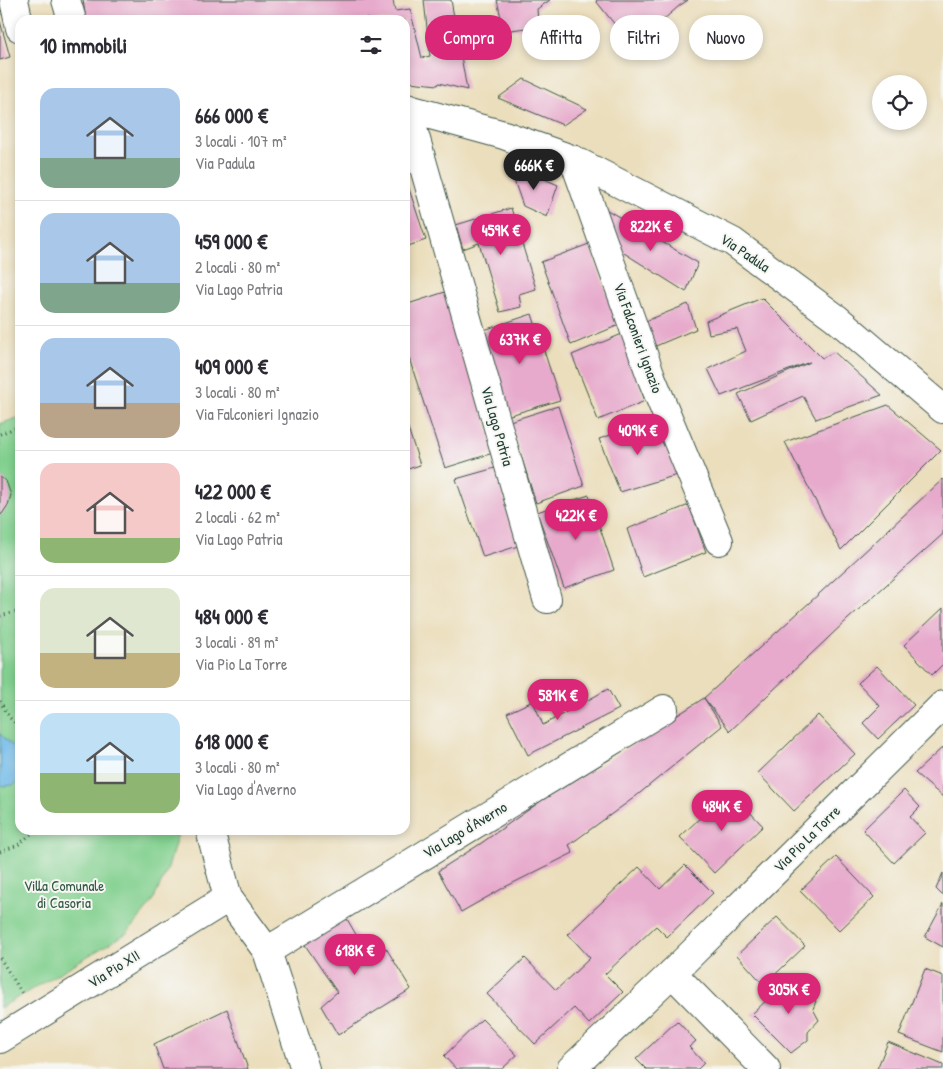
<!DOCTYPE html>
<html lang="it">
<meta charset="utf-8">
<style>
:root{--surface:#fff;--page:#f2f2f3;--text:#2b2b33;--muted:#7c7c81;--line:#e1e1e2;--accent:#db2777}
body{margin:0;font-family:"Patrick Hand",sans-serif;background:var(--page);color:var(--text);height:100vh;display:flex;flex-direction:column;font-size:19px;white-space:nowrap}
*{box-sizing:border-box;margin:0}
p{font-size:16px;color:var(--muted)}
.icon{flex:none;width:28px;height:28px;fill:none;stroke:currentColor;stroke-width:2;stroke-linecap:round;stroke-linejoin:round}
.map{position:relative;flex:1;overflow:hidden}
.panel{position:absolute;left:15px;top:15px;width:395px;height:820px;display:flex;flex-direction:column;background:var(--surface);border-radius:15px;box-shadow:0 2px 8px #0003}
.panel>*{flex:none}
.top-card{position:absolute;left:425px;top:15px;width:442px;height:45px;display:flex;gap:10px}
.buttons{position:absolute;left:872px;top:75px;display:grid;gap:10px}
.buttons a{display:grid;place-items:center;width:55px;height:55px;border-radius:50%;background:var(--surface);box-shadow:0 2px 8px #0003;font-size:25px}
.price{position:absolute;translate:-50% -42px;padding:0 11px;border-radius:18px;background:var(--accent);color:#fff;font-size:16px;line-height:32px;filter:drop-shadow(0 1px 2px #0008)}
.price::after{content:'';position:absolute;left:50%;top:30px;width:15px;height:11px;margin-left:-8px;background:inherit;clip-path:polygon(0 0,100% 0,50% 100%)}
.price.selected{background:#222;color:#fff}
ul{padding:0;list-style:none}
li{display:flex;align-items:center;gap:15px;height:125px;padding:0 25px}
li+li{border-top:1px solid var(--line)}
li span{display:grid;place-items:center;flex:none;width:140px;height:100px;border-radius:15px;color:#555}
li>.icon{margin-inline-start:auto}
span .icon{width:60px;height:60px;fill:#fffc;stroke-width:1}
li b{font-size:21px}
h2{display:flex;justify-content:space-between;align-items:center;height:60px;padding:0 25px;font-size:21px}
.chip{padding:0 18px;border-radius:22px;background:var(--surface);box-shadow:0 2px 8px #0003;font-size:18px;line-height:45px}
.chip.selected{background:var(--accent);color:#fff}
.map>svg:first-child{display:block}
</style>
<div class="map">
<svg width="943" height="1069" viewBox="0 0 943 1069">
<rect width="100%" height="100%" fill="#f6f6f2"/>
<filter id="ink" filterUnits="userSpaceOnUse"><feTurbulence type="fractalNoise" baseFrequency=".02" numOctaves="2"/><feDisplacementMap in="SourceGraphic" scale="10" xChannelSelector="R" yChannelSelector="G"/><feConvolveMatrix kernelMatrix="1 2 1 2 8 2 1 2 1" color-interpolation-filters="sRGB"/></filter>
<filter id="wash" filterUnits="userSpaceOnUse"><feTurbulence type="fractalNoise" baseFrequency=".0096" numOctaves="4" result="noise"/><feDisplacementMap in="SourceGraphic" scale="20" xChannelSelector="R" yChannelSelector="G"/><feGaussianBlur stdDeviation="1.12" result="paint"/><feColorMatrix in="noise" values="0 0 0 0 0 0 0 0 0 0 0 0 0 0 0 0 0 1.4 0 .05"/><feComposite in="paint" operator="in"/></filter>
<g filter="url(#wash)">
<rect width="100%" height="100%" fill="#ebdebc"/>
<!-- green -->
<polygon fill="#82d08f" stroke="#508662" points="20,417 20,830 179,830 168,868 152,903 127,933 0,1008 0,424"/>
<!-- water -->
<polygon fill="#72bcea" stroke="#487c8f" points="0,734 20,753 20,781 13,785 3,786 0,784"/>
<g id="blocks">
<!-- building -->
<g fill="#e7aacc">
<polygon points="83,0 393,0 395,11 410,9 422,58 430,56 424,0 451,0 467,90 439,83 438,85 409,82 409,79 405,80 405,20 367,20 367,18 357,20 86,20"/>
<polygon points="497,0 550,0 537,9 538,22 533,27 504,31"/>
<polygon points="597,0 688,0 679,6 655,27 652,24 628,41 596,1"/>
<polygon points="0,21 10,57 0,60"/>
<polygon points="524,79 587,109 563,125 498,98"/>
<polygon points="508,163 558,185 547,217 523,206"/>
<polygon points="405,177 426,240 405,247"/>
<polygon points="602,207 698,263 686,292 616,248"/>
<polygon points="511,208 536,289 519,294 521,307 500,312 479,243 463,249 456,225"/>
<polygon points="589,244 619,325 571,345 541,262"/>
<polygon points="445,292 496,452 445,468 405,346 405,305"/>
<polygon points="762,298 822,358 834,352 882,395 816,419 803,396 751,420 738,394 810,362 721,396 708,369 746,351 737,329 709,334 706,321"/>
<polygon points="688,304 696,329 651,348 641,323"/>
<polygon points="532,314 560,400 507,416 481,331"/>
<polygon points="622,334 645,401 598,420 572,355"/>
<polygon points="888,405 941,450 841,550 785,442"/>
<polygon points="558,406 584,486 536,503 510,421"/>
<polygon points="405,419 420,465 405,470"/>
<polygon points="655,420 677,475 620,492 599,439"/>
<polygon points="495,468 518,546 483,557 456,479"/>
<polygon points="0,477 6,481 11,495 8,505 2,514 0,515"/>
<polygon points="943,479 943,534 847,620 730,731 704,698 722,726 635,797 569,845 573,853 505,887 461,912 438,871 480,844 541,801 610,759 704,698 820,593"/>
<polygon points="589,495 614,570 564,588 537,512"/>
<polygon points="689,505 706,552 643,577 627,529"/>
<polygon points="943,608 943,664 932,675 904,645"/>
<polygon points="877,666 914,705 878,739 863,723 880,706 858,683"/>
<polygon points="608,689 619,709 528,755 507,713 533,701 543,725"/>
<polygon points="818,715 855,754 794,811 758,773"/>
<polygon points="943,747 943,797 915,773"/>
<polygon points="729,790 763,826 714,873 680,837"/>
<polygon points="904,790 920,807 910,817 925,833 894,863 863,830"/>
<polygon points="836,857 874,897 839,931 800,891"/>
<polygon points="685,865 713,893 667,937 656,926 605,974 623,992 589,1024 574,1008 535,1044 487,994 525,958 556,990 590,958 568,934 639,867 660,889"/>
<polygon points="943,873 943,896 936,889"/>
<polygon points="943,904 943,947 925,937"/>
<polygon points="777,917 805,946 764,985 737,955"/>
<polygon points="347,919 369,957 386,948 411,989 338,1035 321,1006 337,992 303,942"/>
<polygon points="925,969 943,976 943,1052 899,1035"/>
<polygon points="791,977 816,1001 813,1009 819,1020 808,1032 808,1040 791,1053 752,1014"/>
<polygon points="227,1009 248,1069 163,1069 154,1044"/>
<polygon points="482,1019 517,1055 502,1069 456,1069 444,1056"/>
<polygon points="677,1021 696,1041 689,1047 704,1063 698,1069 646,1069 636,1059"/>
<polygon points="888,1042 943,1065 943,1069 877,1069"/>
</g>
</g>
</g>
<g filter="url(#ink)">
<use href="#blocks" fill-opacity="0" stroke="#3e5548" stroke-width="1"/>
<g fill="none" stroke-linecap="round" stroke-linejoin="round">
<!-- minor casing -->
<g stroke="#3e5548" stroke-width="30">
<g id="minor">
<polyline points="14,0 20,28"/>
<polyline points="66,0 72,20"/>
<polyline points="405,108 504,135 574,160 733,242 836,318 943,409"/>
<polyline points="407,108 547,599"/>
<polyline points="574,160 652,379 719,541"/>
<polyline points="210,830 228,898 267,951 305,1069"/>
<polyline points="267,951 664,709"/>
<polyline points="672,973 766,1069"/>
<polyline points="0,1039 228,898"/>
<polyline points="571,1069 672,973 943,705"/>
</g>
</g>
<!-- path -->
<g stroke="#3e5548" stroke-width="3" stroke-dasharray="1 4" stroke-linecap="butt">
<polyline points="0,434 20,426"/>
<polyline points="0,616 20,611"/>
<polyline points="0,701 9,717 20,728"/>
<polyline points="0,852 18,845 36,830"/>
<polyline points="0,958 23,995"/>
</g>
<!-- minor -->
<use href="#minor" stroke="#fff" stroke-width="28"/>
</g>
</g>
<g text-anchor="middle" stroke-width="4" stroke-linejoin="round" paint-order="stroke">
<!-- street labels -->
<g font-size="15" fill="#1f3d34" stroke="#f6f6f2">
<text transform="translate(745 253) rotate(34)" y="5">Via Padula</text>
<text transform="translate(638 338) rotate(70)" y="5">Via Falconieri Ignazio</text>
<text transform="translate(497 426) rotate(74)" y="5">Via Lago Patria</text>
<text transform="translate(465 830) rotate(-31)" y="5">Via Lago d'Averno</text>
<text transform="translate(807 839) rotate(-45)" y="5">Via Pio La Torre</text>
<text transform="translate(114 969) rotate(-32)" y="5">Via Pio XII</text>
</g>
<!-- park labels -->
<g font-size="15" fill="#335a46" stroke="#f6f6f2">
<text x="64" y="891">Villa Comunale<tspan x="64" dy="17">di Casoria</tspan></text>
</g>
</g>
</svg>
<div class="buttons">
<a><svg class="icon" aria-label="locate" viewBox="0 0 24 24"><circle cx="12" cy="12" r="6"/><path d="M12 2v4M12 18v4M2 12h4M18 12h4"/></svg></a>
</div>
<b class="price selected" style="left:534px;top:191px">666K €</b>
<b class="price" style="left:651px;top:252px">822K €</b>
<b class="price" style="left:501px;top:256px">459K €</b>
<b class="price" style="left:520px;top:365px">637K €</b>
<b class="price" style="left:638px;top:456px">409K €</b>
<b class="price" style="left:576px;top:541px">422K €</b>
<b class="price" style="left:558px;top:721px">581K €</b>
<b class="price" style="left:722px;top:832px">484K €</b>
<b class="price" style="left:355px;top:976px">618K €</b>
<b class="price" style="left:789px;top:1015px">305K €</b>
<div class="top-card">
<a class="chip selected">Compra</a>
<a class="chip">Affitta</a>
<a class="chip">Filtri</a>
<a class="chip">Nuovo</a>
</div>
<section class="panel">
<h2>10 immobili<svg class="icon" aria-label="filters" viewBox="0 0 24 24"><path d="M4 7h16M4 17h16"/><circle cx="9" cy="7" r="2"/><circle cx="15" cy="17" r="2"/></svg></h2>
<ul>
<li><span style="background:linear-gradient(#a9c7e8 70%,#7fa58c 0)"><svg class="icon" aria-label="home" viewBox="0 0 24 24"><path d="M3 11l9-7 9 7M6 9v11h12V9"/></svg></span><div><b>666 000 €</b><p>3 locali · 107 m²</p><p>Via Padula</p></div></li>
<li><span style="background:linear-gradient(#a9c7e8 70%,#7fa58c 0)"><svg class="icon" aria-label="home" viewBox="0 0 24 24"><path d="M3 11l9-7 9 7M6 9v11h12V9"/></svg></span><div><b>459 000 €</b><p>2 locali · 80 m²</p><p>Via Lago Patria</p></div></li>
<li><span style="background:linear-gradient(#a9c7e8 65%,#b9a48a 0)"><svg class="icon" aria-label="home" viewBox="0 0 24 24"><path d="M3 11l9-7 9 7M6 9v11h12V9"/></svg></span><div><b>409 000 €</b><p>3 locali · 80 m²</p><p>Via Falconieri Ignazio</p></div></li>
<li><span style="background:linear-gradient(#f6c9c9 75%,#8fb573 0)"><svg class="icon" aria-label="home" viewBox="0 0 24 24"><path d="M3 11l9-7 9 7M6 9v11h12V9"/></svg></span><div><b>422 000 €</b><p>2 locali · 62 m²</p><p>Via Lago Patria</p></div></li>
<li><span style="background:linear-gradient(#dfe7d0 65%,#c2b280 0)"><svg class="icon" aria-label="home" viewBox="0 0 24 24"><path d="M3 11l9-7 9 7M6 9v11h12V9"/></svg></span><div><b>484 000 €</b><p>3 locali · 89 m²</p><p>Via Pio La Torre</p></div></li>
<li><span style="background:linear-gradient(#bfe0f5 60%,#8fb573 0)"><svg class="icon" aria-label="home" viewBox="0 0 24 24"><path d="M3 11l9-7 9 7M6 9v11h12V9"/></svg></span><div><b>618 000 €</b><p>3 locali · 80 m²</p><p>Via Lago d'Averno</p></div></li>
</ul>
</section>
</div>
